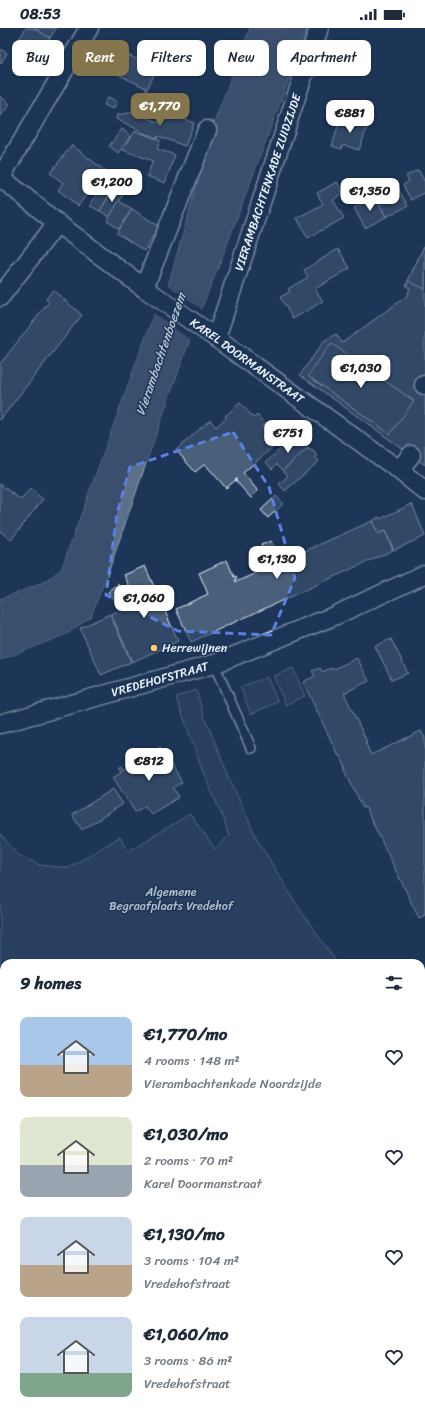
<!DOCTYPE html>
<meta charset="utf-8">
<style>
:root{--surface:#fff;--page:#f2f2f3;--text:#1f2937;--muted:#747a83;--accent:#84754c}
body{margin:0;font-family:Sriracha,sans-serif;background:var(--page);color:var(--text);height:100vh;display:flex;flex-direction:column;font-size:15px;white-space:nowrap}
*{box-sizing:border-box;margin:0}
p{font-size:13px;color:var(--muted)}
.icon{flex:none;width:22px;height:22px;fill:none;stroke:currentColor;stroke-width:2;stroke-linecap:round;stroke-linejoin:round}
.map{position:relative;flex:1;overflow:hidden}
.drawer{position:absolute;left:0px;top:931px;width:425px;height:456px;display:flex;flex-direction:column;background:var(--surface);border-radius:12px 12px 0 0;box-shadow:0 1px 3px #0004}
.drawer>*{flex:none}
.hud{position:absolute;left:12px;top:12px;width:401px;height:36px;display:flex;gap:8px}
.price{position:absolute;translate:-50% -34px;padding:0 9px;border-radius:8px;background:#fff;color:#222;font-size:13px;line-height:26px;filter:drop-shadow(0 1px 2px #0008)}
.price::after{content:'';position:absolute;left:50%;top:24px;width:12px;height:9px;margin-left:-6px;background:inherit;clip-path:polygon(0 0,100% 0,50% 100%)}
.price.current{background:var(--accent);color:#fff}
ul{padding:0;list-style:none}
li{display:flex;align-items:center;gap:12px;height:100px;padding:0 20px}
li span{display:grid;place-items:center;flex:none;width:112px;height:80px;border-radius:8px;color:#555}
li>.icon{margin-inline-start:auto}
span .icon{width:48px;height:48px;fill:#fffc;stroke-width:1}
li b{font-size:17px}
h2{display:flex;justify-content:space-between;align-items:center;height:48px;padding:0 20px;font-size:17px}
.chip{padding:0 14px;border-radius:8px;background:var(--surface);box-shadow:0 1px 3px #0004;font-size:14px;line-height:36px}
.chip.current{background:var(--accent);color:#fff}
.status{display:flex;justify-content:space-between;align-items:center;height:28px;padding:0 20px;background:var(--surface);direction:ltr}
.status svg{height:11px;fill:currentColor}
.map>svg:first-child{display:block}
</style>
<div class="status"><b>08:53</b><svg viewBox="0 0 49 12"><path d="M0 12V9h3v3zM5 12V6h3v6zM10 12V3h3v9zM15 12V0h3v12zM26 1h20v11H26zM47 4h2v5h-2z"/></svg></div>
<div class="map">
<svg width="425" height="1387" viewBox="0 0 425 1387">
<rect width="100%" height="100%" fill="#1d3557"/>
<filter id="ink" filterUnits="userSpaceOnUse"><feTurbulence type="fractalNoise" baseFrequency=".025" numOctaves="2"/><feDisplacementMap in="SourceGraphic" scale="8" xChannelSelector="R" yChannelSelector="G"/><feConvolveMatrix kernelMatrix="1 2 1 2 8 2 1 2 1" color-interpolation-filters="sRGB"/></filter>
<g filter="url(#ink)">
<!-- built -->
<polygon fill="#2a4162" points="0,1327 4,1333 4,1383 40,1383 43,1387 0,1387"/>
<!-- green -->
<g fill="#374d6c" stroke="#909fb2">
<polygon points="293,640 305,668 286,677 273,648"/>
<polygon points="267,649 278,674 251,686 240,659"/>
<polygon points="196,662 205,690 229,749 257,811 297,877 337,935 4,935 4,1074 0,1069 0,806 18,827 40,837 68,840 120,809 128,823 190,786 215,821 229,808 225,795 201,739 176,669"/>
<polygon points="425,1028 425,1124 421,1130 421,1029"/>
<polygon points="421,1293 425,1296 425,1341 421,1335"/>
<polygon points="276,1383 324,1383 327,1387 279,1387"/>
</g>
<!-- water -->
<polygon fill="#5d7089" stroke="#95a4b5" points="250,0 308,0 225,222 201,282 167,375 108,545 91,588 67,606 0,632 0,571 40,556 61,542 155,283 168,258 216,89"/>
<!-- pier -->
<polygon fill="#1d3557" points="167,256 203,282 192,313 152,284"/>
<!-- building -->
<g fill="#495e7a" stroke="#e8f1f8">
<polygon points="26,0 34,0 50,10 39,29 16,16"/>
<polygon points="34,0 56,0 50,10"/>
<polygon points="107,17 157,41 146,63 146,60 99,37 96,39"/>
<polygon points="0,21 7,25 1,35 0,34"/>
<polygon points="0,68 10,76 0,89"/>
<polygon points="108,69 117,74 113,81 104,77"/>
<polygon points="141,83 140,87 162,96 166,84 194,95 185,118 158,108 157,110 141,104 141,103 116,91 117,87"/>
<polygon points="341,88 368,97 359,122 343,117 342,121 332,118"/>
<polygon points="122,101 131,108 118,125 109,118"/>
<polygon points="135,103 160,112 157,121 175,127 165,155 147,148 153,133 123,122"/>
<polygon points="72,117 105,143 78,178 58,162 63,155 50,145"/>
<polygon points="418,142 425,154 425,164 411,172 403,157 409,153 406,148"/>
<polygon points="337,154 343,165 333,172 344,190 308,210 297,190 323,176 317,165"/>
<polygon points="103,155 113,161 100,183 90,178"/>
<polygon points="396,157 408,178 386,189 375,168"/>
<polygon points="113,161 123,167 110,189 100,183"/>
<polygon points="375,168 386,189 365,200 354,180"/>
<polygon points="119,173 132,181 119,201 107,193"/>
<polygon points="132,181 159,198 144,223 117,205"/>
<polygon points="425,216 425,437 300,347 324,313 336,306 342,315 407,268 410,260 406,258"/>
<polygon points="425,216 425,261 408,253"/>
<polygon points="338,221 350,240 315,261 323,273 293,291 280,269 290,264 288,261 308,249 304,242"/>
<polygon points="53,262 82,287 0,392 0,336 49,274 46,271"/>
<polygon points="331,315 414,373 390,406 308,348"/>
<polygon points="240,375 254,390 257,387 265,396 262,399 268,406 266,408 274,418 243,445 258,463 251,470 235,452 237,451 226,460 205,436 195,444 176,422 210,392 216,399 227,389 225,388"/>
<polygon points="294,409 298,409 308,420 283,442 277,436 272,441 266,434"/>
<polygon points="308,420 313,422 316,427 316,430 319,433 285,463 279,456 288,448 283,442"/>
<polygon points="0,456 21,472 30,461 43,471 11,512 0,503"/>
<polygon points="276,468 283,476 268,490 261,482"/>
<polygon points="412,476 425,508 394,522 385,503 378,506 372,493 379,489 380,491"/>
<polygon points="372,493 378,506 385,503 393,522 191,614 176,581 208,566 199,545 227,532 234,549 236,548 237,550 235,551 236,554"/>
<polygon points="271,513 276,523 265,528 261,517"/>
<polygon points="145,538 178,613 132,634 111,586 137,575 124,547"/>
<polygon points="118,556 127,567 118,576 108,564"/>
<polygon points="110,586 131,634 101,647 80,600"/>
<polygon points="391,611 408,645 392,652 375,618"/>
<polygon points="357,630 369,653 344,665 367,714 365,714 371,727 421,703 425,710 425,887 419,890 365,779 363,780 344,740 346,739 339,727 338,727 303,654 315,648 312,643 320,640 322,644 331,640 332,642"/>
<polygon points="160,719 182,754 173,760 179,769 151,786 145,778 135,784 113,749 121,744 119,740 122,738 124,742 135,735 133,731 135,730 138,733"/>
<polygon points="113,761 123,776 82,802 72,787"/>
<polygon points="425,1186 425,1244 421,1241 421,1192"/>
<polygon points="0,1373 4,1379 4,1383 7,1383 9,1387 0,1387"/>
<polygon points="324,1383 365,1383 360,1387 327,1387"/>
</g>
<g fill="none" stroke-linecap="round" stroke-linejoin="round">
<!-- lane casing -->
<g stroke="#e8f1f8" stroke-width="12">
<g id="lane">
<polyline points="214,636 251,720"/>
<polyline points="0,1305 4,1310"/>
<polyline points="60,1383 63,1387"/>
</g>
</g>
<!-- street casing -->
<g stroke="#e8f1f8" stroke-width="21">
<g id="street">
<path id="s1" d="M0,149L57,195L144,260L216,310L399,442L425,463"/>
<polyline points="1,149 89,0"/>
<polyline points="144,260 207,102"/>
<polyline points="0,269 57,195"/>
<path id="s2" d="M216,310L319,0"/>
<polyline points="424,357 425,357"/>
<polyline points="399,442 411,427"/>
<path id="s3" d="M0,696L214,636L334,588L425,546"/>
<polyline points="0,1169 4,1166"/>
<polyline points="0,1206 4,1203"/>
</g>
</g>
<!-- secondary casing -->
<g stroke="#e8f1f8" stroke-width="25">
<g id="secondary">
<polyline points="0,1104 4,1107"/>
<polyline points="0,1145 4,1150"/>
<polyline points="184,1383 187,1387"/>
<polyline points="227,1383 230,1387"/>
</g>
</g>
<!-- lane -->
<use href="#lane" stroke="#1d3557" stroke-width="9"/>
<!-- street -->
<use href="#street" stroke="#1d3557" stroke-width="18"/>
<!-- secondary -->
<use href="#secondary" stroke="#1d3557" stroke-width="22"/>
</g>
</g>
<!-- marked area -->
<path d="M0 0H425V1387H0ZM233,404L269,459L295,550L271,607L178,603L106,567L117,486L130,439Z" fill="#1d3557" fill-opacity=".55" fill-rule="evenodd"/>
<path fill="none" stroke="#5a7fe2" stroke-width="3" stroke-dasharray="8 5" stroke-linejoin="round" d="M233,404L269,459L295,550L271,607L178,603L106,567L117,486L130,439Z"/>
<!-- markers -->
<circle fill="#ffd166" stroke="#1d3557" stroke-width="1.5" cx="154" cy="620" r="4"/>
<g text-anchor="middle" stroke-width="3" stroke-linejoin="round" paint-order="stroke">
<!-- street labels -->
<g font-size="12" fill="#e8f1f8" stroke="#1d3557">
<text dy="4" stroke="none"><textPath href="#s2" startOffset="164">VIERAMBACHTENKADE ZUIDZIJDE</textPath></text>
<text dy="4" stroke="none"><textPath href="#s1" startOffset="308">KAREL DOORMANSTRAAT</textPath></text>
<text dy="4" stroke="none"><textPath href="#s3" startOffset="166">VREDEHOFSTRAAT</textPath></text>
</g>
<!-- poi labels -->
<g font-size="12" fill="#e8f1f8" stroke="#1d3557" text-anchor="start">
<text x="162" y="624">Herrewijnen</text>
</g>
<!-- park labels -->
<g font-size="12" fill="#b3c0ce" stroke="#1d3557">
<text x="171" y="868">Algemene<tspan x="171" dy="14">Begraafplaats Vredehof</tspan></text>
</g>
<!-- water labels -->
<g font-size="13" font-style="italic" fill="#b7c4d1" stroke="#1d3557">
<text transform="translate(160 326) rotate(-71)" y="5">Vierambachtenboezem</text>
</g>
</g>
</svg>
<b class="price current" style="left:160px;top:99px">€1,770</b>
<b class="price" style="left:350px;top:106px">€881</b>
<b class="price" style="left:112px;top:175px">€1,200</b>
<b class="price" style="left:370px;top:184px">€1,350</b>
<b class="price" style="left:361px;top:361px">€1,030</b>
<b class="price" style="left:288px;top:426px">€751</b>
<b class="price" style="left:277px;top:552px">€1,130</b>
<b class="price" style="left:144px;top:591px">€1,060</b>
<b class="price" style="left:149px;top:754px">€812</b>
<div class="hud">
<a class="chip">Buy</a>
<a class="chip current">Rent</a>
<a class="chip">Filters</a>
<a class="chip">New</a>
<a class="chip">Apartment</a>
</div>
<section class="drawer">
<h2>9 homes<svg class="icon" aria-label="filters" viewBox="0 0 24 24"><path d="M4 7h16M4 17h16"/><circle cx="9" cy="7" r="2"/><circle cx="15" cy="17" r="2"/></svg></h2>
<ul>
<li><span style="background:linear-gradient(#a9c7e8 60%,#b9a48a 0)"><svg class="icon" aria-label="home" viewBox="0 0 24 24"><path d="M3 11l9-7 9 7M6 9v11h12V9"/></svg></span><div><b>€1,770/mo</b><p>4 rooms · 148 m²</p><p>Vierambachtenkade Noordzijde</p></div><svg class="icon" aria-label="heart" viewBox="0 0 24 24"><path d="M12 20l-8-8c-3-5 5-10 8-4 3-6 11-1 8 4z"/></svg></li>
<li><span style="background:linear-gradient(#dfe7d0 60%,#9aa5b1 0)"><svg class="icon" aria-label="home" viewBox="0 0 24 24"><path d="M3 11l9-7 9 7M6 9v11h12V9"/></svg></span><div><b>€1,030/mo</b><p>2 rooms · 70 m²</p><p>Karel Doormanstraat</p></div><svg class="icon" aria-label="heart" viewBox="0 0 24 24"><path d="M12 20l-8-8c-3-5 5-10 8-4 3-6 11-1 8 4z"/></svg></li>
<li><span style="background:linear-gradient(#c9d6e8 60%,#b9a48a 0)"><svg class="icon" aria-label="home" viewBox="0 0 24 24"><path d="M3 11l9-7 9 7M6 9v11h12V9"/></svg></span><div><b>€1,130/mo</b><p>3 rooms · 104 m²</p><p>Vredehofstraat</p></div><svg class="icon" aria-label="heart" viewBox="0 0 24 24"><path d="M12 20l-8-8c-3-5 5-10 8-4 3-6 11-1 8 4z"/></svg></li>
<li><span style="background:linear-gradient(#c9d6e8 70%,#7fa58c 0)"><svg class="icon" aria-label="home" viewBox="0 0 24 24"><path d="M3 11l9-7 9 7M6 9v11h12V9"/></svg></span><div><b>€1,060/mo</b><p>3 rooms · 86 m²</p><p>Vredehofstraat</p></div><svg class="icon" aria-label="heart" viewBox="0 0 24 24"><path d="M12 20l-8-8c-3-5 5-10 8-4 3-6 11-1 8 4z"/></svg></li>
</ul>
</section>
</div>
